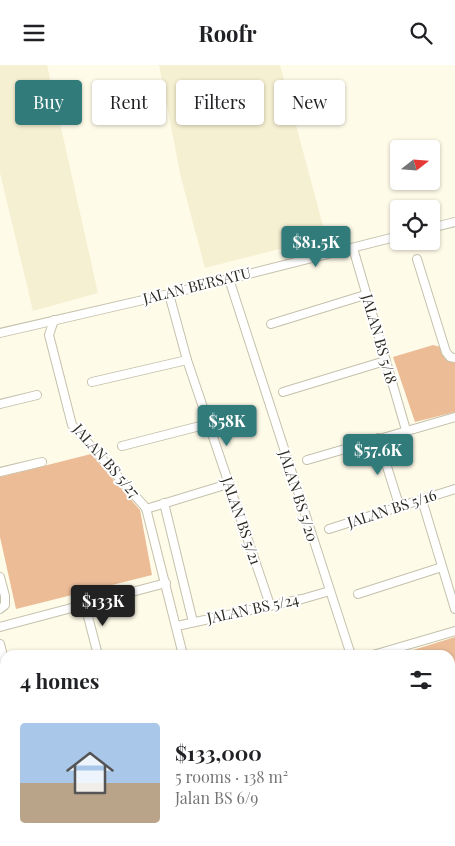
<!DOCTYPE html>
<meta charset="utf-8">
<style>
:root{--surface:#fff;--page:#f6f6f6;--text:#202124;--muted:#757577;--accent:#327b7b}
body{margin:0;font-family:"Playfair Display",serif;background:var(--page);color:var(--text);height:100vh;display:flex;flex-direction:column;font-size:19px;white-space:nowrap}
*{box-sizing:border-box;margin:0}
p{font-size:16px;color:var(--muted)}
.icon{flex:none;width:28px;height:28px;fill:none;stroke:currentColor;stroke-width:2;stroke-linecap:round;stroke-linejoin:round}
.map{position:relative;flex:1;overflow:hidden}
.drawer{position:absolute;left:0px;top:585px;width:455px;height:196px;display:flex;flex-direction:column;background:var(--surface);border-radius:15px 15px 0 0;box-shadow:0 1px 4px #0004}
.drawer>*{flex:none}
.top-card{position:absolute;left:15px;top:15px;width:425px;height:45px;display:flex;gap:10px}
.needle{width:32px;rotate:73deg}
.buttons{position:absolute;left:390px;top:75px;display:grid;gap:10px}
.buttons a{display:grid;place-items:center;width:50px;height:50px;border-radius:5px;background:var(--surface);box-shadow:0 1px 4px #0004;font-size:25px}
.price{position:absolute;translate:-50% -42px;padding:0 11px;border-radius:5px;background:var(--accent);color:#fff;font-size:16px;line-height:32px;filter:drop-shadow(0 1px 2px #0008)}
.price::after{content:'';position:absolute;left:50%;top:30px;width:15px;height:11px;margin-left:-8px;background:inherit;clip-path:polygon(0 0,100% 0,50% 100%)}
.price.current{background:#222;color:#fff}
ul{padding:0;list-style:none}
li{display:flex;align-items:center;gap:15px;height:125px;padding:0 20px}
li span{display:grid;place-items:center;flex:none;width:140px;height:100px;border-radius:5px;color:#555}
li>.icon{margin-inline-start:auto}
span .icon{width:60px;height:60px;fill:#fffc;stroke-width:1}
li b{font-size:21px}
h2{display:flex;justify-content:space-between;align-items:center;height:60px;padding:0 20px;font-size:21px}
.tag{padding:0 18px;border-radius:5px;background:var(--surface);box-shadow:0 1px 4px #0004;font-size:18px;line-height:45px}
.tag.current{background:var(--accent);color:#fff}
header{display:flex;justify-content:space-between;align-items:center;height:65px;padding:0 20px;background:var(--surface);font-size:22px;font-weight:700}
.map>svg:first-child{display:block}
</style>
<header><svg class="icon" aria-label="menu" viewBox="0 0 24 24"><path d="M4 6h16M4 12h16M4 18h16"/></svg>Roofr<svg class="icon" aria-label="search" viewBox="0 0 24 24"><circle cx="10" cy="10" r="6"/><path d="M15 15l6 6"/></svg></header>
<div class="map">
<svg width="455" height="781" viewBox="0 0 455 781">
<rect width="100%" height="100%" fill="#fefbe9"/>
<!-- built -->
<g fill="#f6f0d3">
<polygon points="0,0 47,0 98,228 33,246 0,108"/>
<polygon points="159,0 280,0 326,172 205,203 181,113"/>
<polygon points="237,776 294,776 295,781 238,781"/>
</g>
<!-- green -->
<g fill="#ecbc97">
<polygon points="433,280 441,282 445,293 455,298 455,347 415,357 393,292"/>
<polygon points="91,389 140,445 152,510 16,544 0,472 0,412"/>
<polygon points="455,572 455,622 450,627 450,590 397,590"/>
</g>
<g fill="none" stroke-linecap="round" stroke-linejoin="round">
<!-- street casing -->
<g stroke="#c5c1ac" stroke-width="10">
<g id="street">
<polyline points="431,163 455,157"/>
<polyline points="353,183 406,365"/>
<polyline points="417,194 446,287 450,292 455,293"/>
<polyline points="229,214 351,590"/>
<polyline points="169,229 187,295 270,540"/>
<polyline points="54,255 49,270 72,360 146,443 183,590"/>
<polyline points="271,259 365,230"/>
<polyline points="0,268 169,229 399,171"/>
<polyline points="92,317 187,295"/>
<polyline points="283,327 385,296"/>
<polyline points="0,339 37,330"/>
<polyline points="378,373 400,443"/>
<polyline points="122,381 208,359"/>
<polyline points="307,395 455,352"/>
<polyline points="0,407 42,397"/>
<polyline points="422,435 455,544"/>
<polyline points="164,438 193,557"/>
<polyline points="146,444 228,419"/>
<polyline points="329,464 455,424"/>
<polyline points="0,512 5,531 5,540 0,544"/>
<polyline points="358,529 442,502"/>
<polyline points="85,540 98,590"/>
<polyline points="177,561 302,534 330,526"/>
<polyline points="0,562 166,518"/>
<polyline points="0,579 5,599"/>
<polyline points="373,590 455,566"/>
<polyline points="0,628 5,642"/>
<polyline points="450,647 455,646"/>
<polyline points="39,776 40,781"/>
<polyline points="46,776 47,781"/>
<polyline points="144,776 145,781"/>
<polyline points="104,781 120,776"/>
</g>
</g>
<!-- secondary casing -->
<g stroke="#c5c1ac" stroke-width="12">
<g id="secondary">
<polyline points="228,776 229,781"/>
<polyline points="175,781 191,776"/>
</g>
</g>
<!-- street -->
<use href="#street" stroke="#fff" stroke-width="8"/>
<!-- secondary -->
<use href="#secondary" stroke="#fff" stroke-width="10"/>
</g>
<g text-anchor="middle" stroke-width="4" stroke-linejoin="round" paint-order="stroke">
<!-- street labels -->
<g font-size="15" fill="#2d2b23" stroke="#fff">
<text transform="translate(197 221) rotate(-14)" y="5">JALAN BERSATU</text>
<text transform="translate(379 274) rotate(74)" y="5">JALAN BS 5/18</text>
<text transform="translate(106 396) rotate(49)" y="5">JALAN BS 5/27</text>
<text transform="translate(298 431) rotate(72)" y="5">JALAN BS 5/20</text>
<text transform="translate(392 444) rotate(-18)" y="5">JALAN BS 5/16</text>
<text transform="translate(241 456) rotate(71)" y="5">JALAN BS 5/21</text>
<text transform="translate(253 544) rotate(-12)" y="5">JALAN BS 5/24</text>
</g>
</g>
</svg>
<div class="buttons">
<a><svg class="needle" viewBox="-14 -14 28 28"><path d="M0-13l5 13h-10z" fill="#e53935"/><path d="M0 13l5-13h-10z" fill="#757577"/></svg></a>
<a><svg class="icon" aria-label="locate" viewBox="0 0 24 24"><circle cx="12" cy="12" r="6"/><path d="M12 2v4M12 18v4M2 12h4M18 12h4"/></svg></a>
</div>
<b class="price" style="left:316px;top:203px">$81.5K</b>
<b class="price" style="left:227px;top:382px">$58K</b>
<b class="price" style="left:378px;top:411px">$57.6K</b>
<b class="price current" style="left:103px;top:562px">$133K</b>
<div class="top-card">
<a class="tag current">Buy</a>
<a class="tag">Rent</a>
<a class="tag">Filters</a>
<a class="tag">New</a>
</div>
<section class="drawer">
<h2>4 homes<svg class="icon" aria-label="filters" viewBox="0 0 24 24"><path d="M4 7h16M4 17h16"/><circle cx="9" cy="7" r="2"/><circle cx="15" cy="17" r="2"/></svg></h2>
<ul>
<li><span style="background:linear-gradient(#a9c7e8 60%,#b9a48a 0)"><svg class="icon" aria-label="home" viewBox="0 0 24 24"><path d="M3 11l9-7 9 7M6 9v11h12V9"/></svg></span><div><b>$133,000</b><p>5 rooms · 138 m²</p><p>Jalan BS 6/9</p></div></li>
</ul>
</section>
</div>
